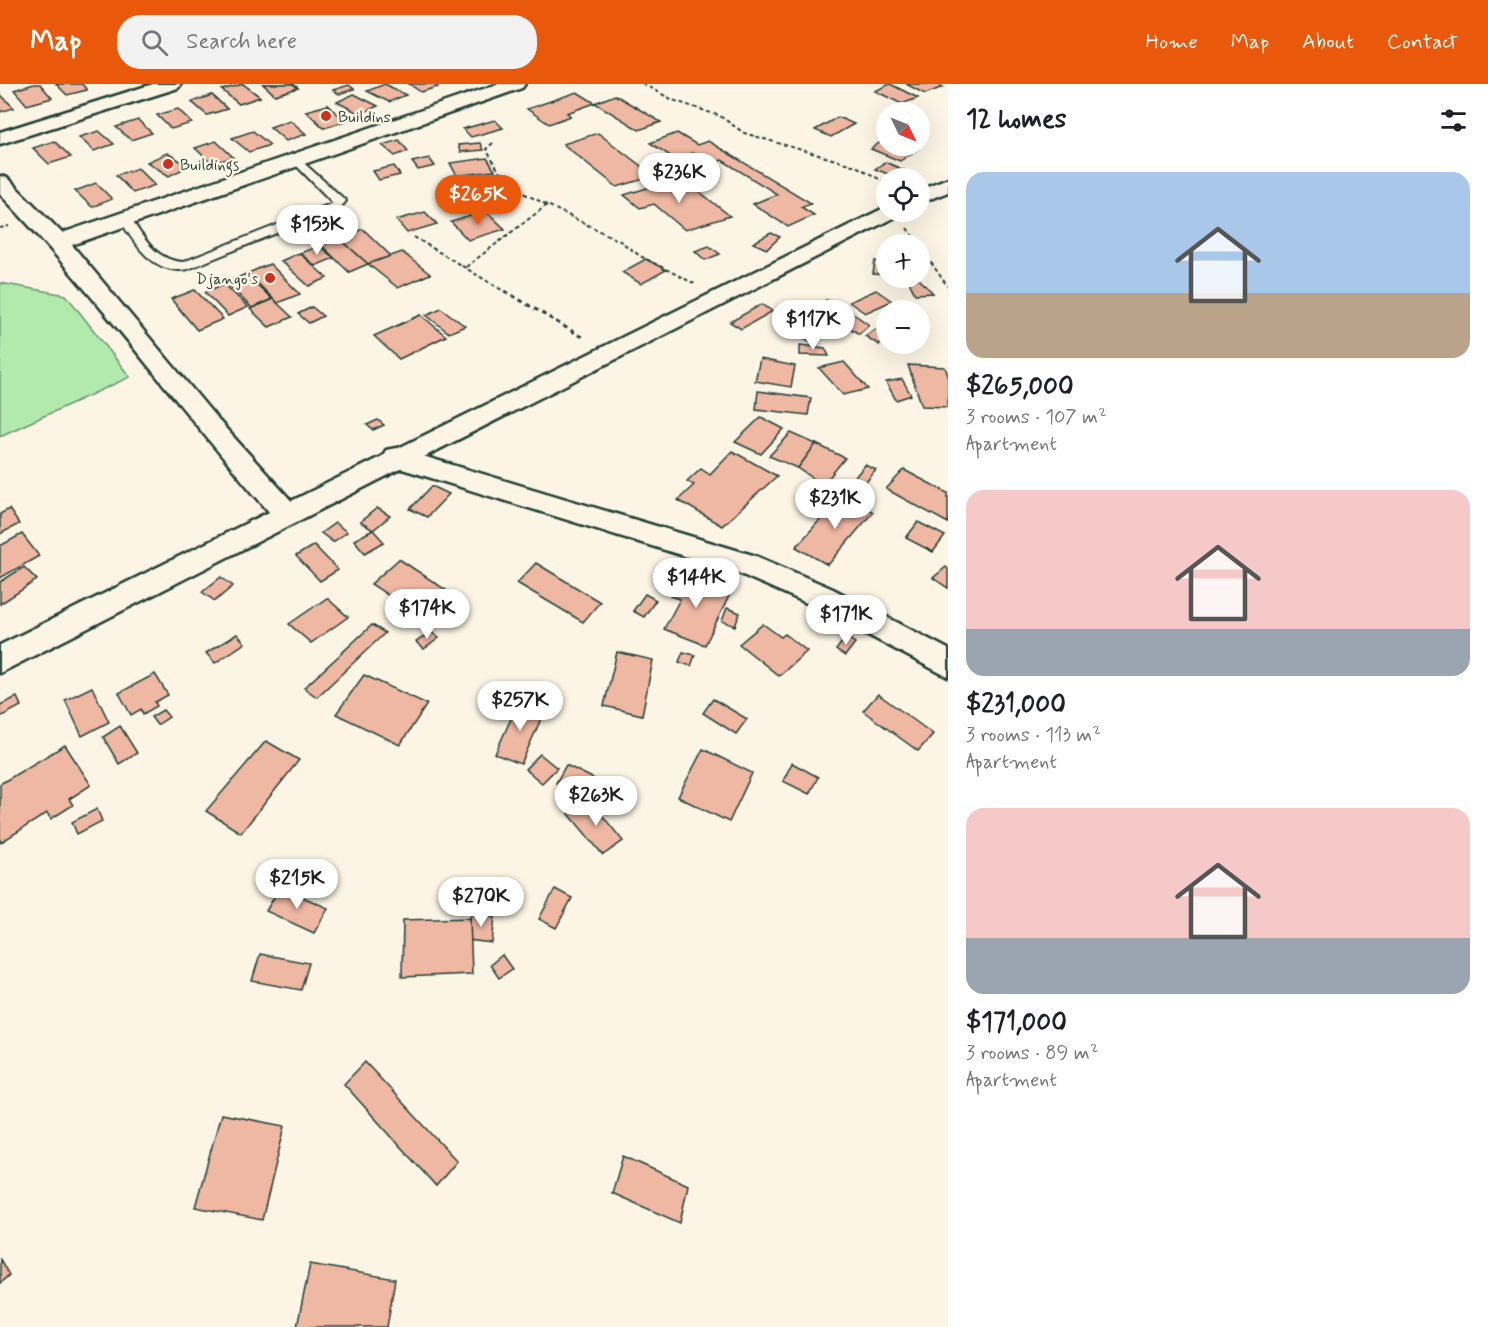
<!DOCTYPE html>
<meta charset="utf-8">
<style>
:root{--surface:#fff;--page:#f2f2f2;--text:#202124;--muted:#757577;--accent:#ea580c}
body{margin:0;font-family:Mynerve,sans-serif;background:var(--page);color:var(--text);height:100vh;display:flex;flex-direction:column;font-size:22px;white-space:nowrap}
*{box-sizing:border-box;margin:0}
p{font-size:20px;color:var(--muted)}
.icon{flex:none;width:33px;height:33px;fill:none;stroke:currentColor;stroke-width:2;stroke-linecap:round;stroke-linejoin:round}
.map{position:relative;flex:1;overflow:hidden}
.drawer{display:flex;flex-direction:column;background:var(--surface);width:540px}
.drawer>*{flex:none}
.needle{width:39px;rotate:133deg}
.buttons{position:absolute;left:876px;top:18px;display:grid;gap:12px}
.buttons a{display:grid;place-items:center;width:54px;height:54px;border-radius:50%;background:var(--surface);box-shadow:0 6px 24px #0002;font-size:30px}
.price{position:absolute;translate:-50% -51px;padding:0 14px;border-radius:21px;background:#fff;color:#222;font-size:20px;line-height:39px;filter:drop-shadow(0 2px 3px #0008)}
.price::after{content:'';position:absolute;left:50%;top:36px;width:18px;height:14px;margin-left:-9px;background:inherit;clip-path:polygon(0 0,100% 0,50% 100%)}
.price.on{background:var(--accent);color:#fff}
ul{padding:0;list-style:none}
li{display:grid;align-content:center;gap:12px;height:318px;padding:0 18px}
li span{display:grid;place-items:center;height:186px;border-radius:18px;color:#555}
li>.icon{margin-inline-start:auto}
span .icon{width:108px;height:108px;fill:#fffc;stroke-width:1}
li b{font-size:26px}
h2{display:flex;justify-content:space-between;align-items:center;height:72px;padding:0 18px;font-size:26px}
header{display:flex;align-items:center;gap:36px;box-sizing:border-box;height:84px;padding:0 30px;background:var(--accent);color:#fff}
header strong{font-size:28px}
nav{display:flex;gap:33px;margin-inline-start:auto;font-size:21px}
.search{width:420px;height:54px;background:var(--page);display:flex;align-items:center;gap:15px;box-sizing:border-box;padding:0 21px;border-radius:24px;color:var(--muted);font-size:22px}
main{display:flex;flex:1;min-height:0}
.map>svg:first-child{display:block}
</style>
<header>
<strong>Map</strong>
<div class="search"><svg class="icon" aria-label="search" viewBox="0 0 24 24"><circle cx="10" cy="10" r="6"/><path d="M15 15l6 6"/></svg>Search here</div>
<nav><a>Home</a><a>Map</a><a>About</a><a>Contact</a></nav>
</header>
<main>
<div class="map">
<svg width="948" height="1243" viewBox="0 0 948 1243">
<rect width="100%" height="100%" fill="#fcf5e5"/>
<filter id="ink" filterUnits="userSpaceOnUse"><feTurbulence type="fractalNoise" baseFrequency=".0167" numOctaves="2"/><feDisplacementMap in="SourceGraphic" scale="12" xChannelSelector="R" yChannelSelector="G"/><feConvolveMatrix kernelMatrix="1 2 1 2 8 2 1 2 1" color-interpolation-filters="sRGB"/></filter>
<g filter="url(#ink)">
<!-- green -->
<polygon fill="#b2eaad" stroke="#689470" stroke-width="1.5" points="0,199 66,211 130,293 0,352"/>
<!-- building -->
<g fill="#efb8a3" stroke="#1f3d34" stroke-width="1.5">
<polygon points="34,0 40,0 52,14 27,21 14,6"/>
<polygon points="56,0 82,0 87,6 67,11"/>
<polygon points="243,0 260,13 239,20 222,6"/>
<polygon points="243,0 260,13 239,20 222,6"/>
<polygon points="263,0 293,0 298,4 275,11"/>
<polygon points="263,0 293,0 298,4 275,11"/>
<polygon points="385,0 406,11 389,18 367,7"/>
<polygon points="409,0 434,0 438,3 421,8"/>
<polygon points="890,0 918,14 902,20 875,7"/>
<polygon points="906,0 938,0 943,3 925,10"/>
<polygon points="349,1 354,5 339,10 333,6"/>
<polygon points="577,8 595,19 567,29 571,32 549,40 527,25"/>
<polygon points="0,10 14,24 0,28"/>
<polygon points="354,10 378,22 360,30 337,18"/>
<polygon points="212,11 227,25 207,31 192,18"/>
<polygon points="212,11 227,25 207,31 192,18"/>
<polygon points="615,11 661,38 639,46 595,19"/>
<polygon points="328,21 345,37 324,44 306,27"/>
<polygon points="328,21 345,37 324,44 306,27"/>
<polygon points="178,25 192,39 171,45 157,31"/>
<polygon points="838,33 854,40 831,53 815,46"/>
<polygon points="138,36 152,49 131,56 116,43"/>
<polygon points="290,36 306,50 286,57 270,43"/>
<polygon points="495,36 503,44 471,53 463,45"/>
<polygon points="99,47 114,60 94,67 79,53"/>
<polygon points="253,47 270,61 249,68 232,54"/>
<polygon points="598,49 654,92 617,103 563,60"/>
<polygon points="677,49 697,61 708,57 811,119 801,123 814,131 788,143 753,120 777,110 722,76 711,81 692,69 675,75 650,59"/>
<polygon points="886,54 886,62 909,62 918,65 900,77 871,65"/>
<polygon points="399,56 408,67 395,72 382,61"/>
<polygon points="54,57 71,73 49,80 33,64"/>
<polygon points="216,57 233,73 212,80 195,64"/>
<polygon points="480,59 483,66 460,68 458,61"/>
<polygon points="167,69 189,82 169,92 147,78"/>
<polygon points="429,74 435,82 418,86 412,78"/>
<polygon points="487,74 495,87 457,92 450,79"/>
<polygon points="885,78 911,89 898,94 875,85"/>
<polygon points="394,82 400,91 379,96 373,87"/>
<polygon points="138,84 155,101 133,109 116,91"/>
<polygon points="676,95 689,106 696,105 730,132 685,146 654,120 640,124 624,111"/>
<polygon points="96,99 112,115 92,123 75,107"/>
<polygon points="486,127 505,145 468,156 451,138"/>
<polygon points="425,128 437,140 407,149 396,136"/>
<polygon points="363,145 391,172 368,180 339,154"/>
<polygon points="771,149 780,153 767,165 753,159"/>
<polygon points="339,154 368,180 349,188 321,161"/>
<polygon points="319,162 334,174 315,182 300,169"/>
<polygon points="709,162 720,170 705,176 695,167"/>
<polygon points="402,168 430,190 398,204 368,180"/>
<polygon points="299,169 327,194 309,202 281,177"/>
<polygon points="646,175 666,186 641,200 622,188"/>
<polygon points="875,177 886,179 886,191 873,190"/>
<polygon points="270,180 300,210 277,219 248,189"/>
<polygon points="246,190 272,215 252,224 226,199"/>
<polygon points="919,195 933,209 915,210 908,196"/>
<polygon points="224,200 248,223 228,232 205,208"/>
<polygon points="195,206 223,235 197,246 171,215"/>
<polygon points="876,206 892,217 865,229 849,218"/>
<polygon points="273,215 292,233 269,243 250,225"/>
<polygon points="826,216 850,227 839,237 815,226"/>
<polygon points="762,220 773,227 741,245 730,238"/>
<polygon points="312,223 323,232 309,239 298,230"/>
<polygon points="441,224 465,242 449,249 426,231"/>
<polygon points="850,227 869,241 859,250 839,237"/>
<polygon points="421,231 446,252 399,275 374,252"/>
<polygon points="795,231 826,246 812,258 781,242"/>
<polygon points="876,245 886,252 879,261 865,252"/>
<polygon points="800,261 825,264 829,272 800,271"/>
<polygon points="760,275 795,282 791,303 755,297"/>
<polygon points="844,278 868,305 843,311 819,284"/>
<polygon points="908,281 945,283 948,291 948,323 922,322"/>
<polygon points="902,295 911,311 896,316 886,298"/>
<polygon points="758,307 811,314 808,331 756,325"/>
<polygon points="761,333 784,345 761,370 735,358"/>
<polygon points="378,336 384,341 373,346 367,341"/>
<polygon points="791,349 816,360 798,384 769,372"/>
<polygon points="816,360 845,374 823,401 798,384"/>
<polygon points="732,367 777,392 722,442 678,416 694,401 687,397 701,384 710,390"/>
<polygon points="865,381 876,386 862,403 851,398"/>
<polygon points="904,386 948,409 948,439 886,405"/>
<polygon points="432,402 449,410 427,433 410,425"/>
<polygon points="842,411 873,428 828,481 796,463"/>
<polygon points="377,424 390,432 373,446 360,438"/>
<polygon points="9,425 19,440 0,450 0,430"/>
<polygon points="918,438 945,452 933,468 906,454"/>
<polygon points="335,439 347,448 333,458 321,449"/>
<polygon points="373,446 384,458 365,469 354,456"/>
<polygon points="22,450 39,472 0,494 0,462"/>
<polygon points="314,461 338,486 320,497 296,472"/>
<polygon points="399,475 446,506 418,531 371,500"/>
<polygon points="536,479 600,518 583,538 517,499"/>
<polygon points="24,483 37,496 0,520 0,498"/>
<polygon points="946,483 948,485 948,504 933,494"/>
<polygon points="683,490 731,508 705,561 664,545 680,515 671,512"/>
<polygon points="221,493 233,502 215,517 202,508"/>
<polygon points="645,510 656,516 644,533 633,527"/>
<polygon points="327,514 348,533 311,559 289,540"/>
<polygon points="727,524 740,529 735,542 722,537"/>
<polygon points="763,540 781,553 785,550 807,567 779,592 739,560"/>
<polygon points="372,541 385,549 317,613 304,604"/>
<polygon points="431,548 439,554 424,565 416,558"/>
<polygon points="237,550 245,559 215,579 206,569"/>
<polygon points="846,553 855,559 845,572 836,566"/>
<polygon points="617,568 653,576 642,631 604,622"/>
<polygon points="683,568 695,571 691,582 679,578"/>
<polygon points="155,590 168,611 155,618 157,622 143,630 141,625 131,631 119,609"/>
<polygon points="364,591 427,620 400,661 336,630"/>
<polygon points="92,603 109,638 82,652 65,616"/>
<polygon points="878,610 933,650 918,667 863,627"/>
<polygon points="17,613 21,622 0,633 0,621"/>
<polygon points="713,615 747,635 736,650 703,629"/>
<polygon points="519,617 545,626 521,680 495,670"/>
<polygon points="163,626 169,633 157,641 151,633"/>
<polygon points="120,642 137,669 119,680 103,653"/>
<polygon points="266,657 299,676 241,749 206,727"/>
<polygon points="65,661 91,701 69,715 73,721 51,735 47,729 0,759 0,700"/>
<polygon points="703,665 752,689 729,738 678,713"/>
<polygon points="540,670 557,684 542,699 525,685"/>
<polygon points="792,679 818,693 809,710 783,697"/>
<polygon points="566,681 619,707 610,726 556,699"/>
<polygon points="589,715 623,757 603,771 568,729"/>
<polygon points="97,725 102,737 77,750 72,738"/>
<polygon points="280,803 328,824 314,849 266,827"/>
<polygon points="555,805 572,814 556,844 539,835"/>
<polygon points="471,830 495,832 492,859 467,856"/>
<polygon points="470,834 472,890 402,893 403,836"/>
<polygon points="260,870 309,879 301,906 252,897"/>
<polygon points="502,871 512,885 499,894 490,881"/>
<polygon points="365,978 457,1077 436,1102 344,1000"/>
<polygon points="221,1030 285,1042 262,1136 195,1123"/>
<polygon points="623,1072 688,1101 680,1139 612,1109"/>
<polygon points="0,1175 9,1191 0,1199"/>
<polygon points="310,1180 395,1195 387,1243 297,1243"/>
</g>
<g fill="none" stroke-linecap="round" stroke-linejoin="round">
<!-- lane casing -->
<g stroke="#1f3d34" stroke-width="4">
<path id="lane" d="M297,73L344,115L346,117L341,123L188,185C154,192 135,160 120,136L130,134C144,154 155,176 183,178L333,119L293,78V74Z"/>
</g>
<!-- street casing -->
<g stroke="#1f3d34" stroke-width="5">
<g id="street">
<polygon points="153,0 181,0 178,4 0,60 0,48"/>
<path d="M498,0H525L522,4L72,161L219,337L296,422L300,429L296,436L286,439L276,436C183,329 98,213 0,110V92L7,94L62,149Z"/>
<polygon points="396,364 756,472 833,505 948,565 948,593 811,521 736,488 386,380 382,373 386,366"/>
</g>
</g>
<!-- secondary casing -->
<g stroke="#1f3d34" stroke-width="5">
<g id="secondary">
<polygon points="948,94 948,108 920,119 920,105"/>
<polygon points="886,123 886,128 901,128 897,132 0,589 0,561"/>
</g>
</g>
<!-- path-far1 -->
<g stroke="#1f3d34" stroke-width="2" stroke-dasharray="4 3" stroke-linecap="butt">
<polyline points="643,0 673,16 720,32 744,49 856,82 886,99"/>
<polyline points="493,59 486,65 507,101 620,157 640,172 695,200"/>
<polyline points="0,144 9,142"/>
<polyline points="907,144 948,203"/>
<polyline points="414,153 507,209"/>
<polyline points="466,183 547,121"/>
</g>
<!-- path -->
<polyline stroke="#1f3d34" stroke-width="3" stroke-dasharray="4.5 4" stroke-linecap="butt" points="505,207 585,255"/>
<!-- lane -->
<use href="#lane" fill="#fcf5e5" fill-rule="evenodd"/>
<!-- street -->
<use href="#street" fill="#fcf5e5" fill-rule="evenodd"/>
<!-- secondary -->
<use href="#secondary" fill="#fcf5e5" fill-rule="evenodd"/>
</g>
</g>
<!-- markers -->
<g fill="#c8321e" stroke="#fcf5e5" stroke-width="2">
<circle cx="326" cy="32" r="6"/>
<circle cx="168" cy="80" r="6"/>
<circle cx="270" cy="194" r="6"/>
</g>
<g text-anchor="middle" stroke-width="5" stroke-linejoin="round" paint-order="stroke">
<!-- far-poi labels -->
<g font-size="16" fill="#1f3d34" stroke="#fcf5e5" text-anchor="start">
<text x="338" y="38">Buildins</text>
<text x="180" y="86">Buildings</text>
<text x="258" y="200" text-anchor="end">Django's</text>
</g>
</g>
</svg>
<div class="buttons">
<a><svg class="needle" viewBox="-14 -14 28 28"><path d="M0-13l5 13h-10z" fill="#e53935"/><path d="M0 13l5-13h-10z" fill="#757577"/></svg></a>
<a><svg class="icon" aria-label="locate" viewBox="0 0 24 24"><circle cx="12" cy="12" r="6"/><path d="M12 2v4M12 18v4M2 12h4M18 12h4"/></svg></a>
<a>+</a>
<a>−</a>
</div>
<b class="price" style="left:679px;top:120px">$236K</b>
<b class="price on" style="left:478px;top:142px">$265K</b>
<b class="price" style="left:317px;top:172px">$153K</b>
<b class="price" style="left:813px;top:267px">$117K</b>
<b class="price" style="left:835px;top:446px">$231K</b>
<b class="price" style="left:696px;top:525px">$144K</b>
<b class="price" style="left:427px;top:556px">$174K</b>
<b class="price" style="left:846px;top:562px">$171K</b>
<b class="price" style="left:520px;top:648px">$257K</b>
<b class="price" style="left:596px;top:743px">$263K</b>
<b class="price" style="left:297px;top:826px">$215K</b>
<b class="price" style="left:481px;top:844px">$270K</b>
</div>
<section class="drawer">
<h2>12 homes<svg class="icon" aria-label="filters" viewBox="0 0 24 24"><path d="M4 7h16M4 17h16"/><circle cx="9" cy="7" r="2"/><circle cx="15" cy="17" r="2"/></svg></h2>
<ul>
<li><span style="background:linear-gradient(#a9c7e8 65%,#b9a48a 0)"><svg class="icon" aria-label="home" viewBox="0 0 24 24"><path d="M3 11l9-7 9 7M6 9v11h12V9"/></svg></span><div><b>$265,000</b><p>3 rooms · 107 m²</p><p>Apartment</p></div></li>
<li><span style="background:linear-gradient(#f6c9c9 75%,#9aa5b1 0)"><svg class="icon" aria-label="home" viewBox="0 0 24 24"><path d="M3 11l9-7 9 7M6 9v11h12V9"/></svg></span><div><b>$231,000</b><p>3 rooms · 113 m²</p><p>Apartment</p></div></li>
<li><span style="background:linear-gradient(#f6c9c9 70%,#9aa5b1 0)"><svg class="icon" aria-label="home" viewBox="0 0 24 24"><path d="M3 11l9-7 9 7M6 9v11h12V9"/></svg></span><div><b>$171,000</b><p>3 rooms · 89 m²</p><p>Apartment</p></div></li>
</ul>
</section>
</main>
